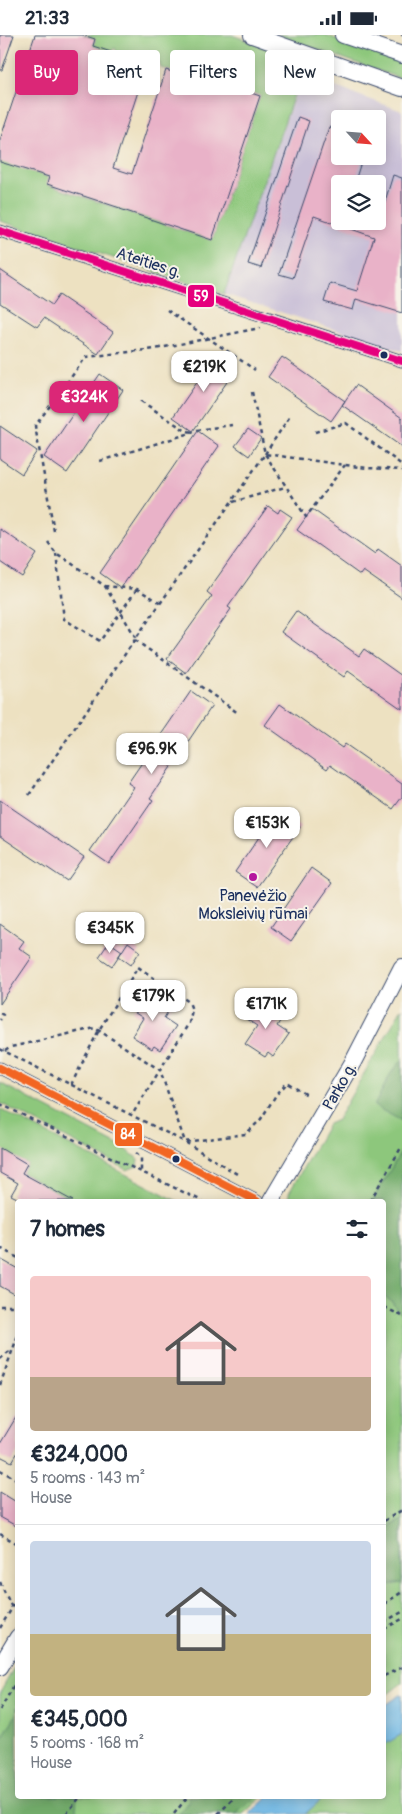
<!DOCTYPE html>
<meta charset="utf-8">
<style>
:root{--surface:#fff;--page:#f6f6f7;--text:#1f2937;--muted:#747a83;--line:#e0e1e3;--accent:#db2777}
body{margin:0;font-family:Pangolin,sans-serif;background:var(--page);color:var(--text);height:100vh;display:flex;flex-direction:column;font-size:19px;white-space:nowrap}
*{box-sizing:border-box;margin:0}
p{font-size:16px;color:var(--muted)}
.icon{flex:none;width:28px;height:28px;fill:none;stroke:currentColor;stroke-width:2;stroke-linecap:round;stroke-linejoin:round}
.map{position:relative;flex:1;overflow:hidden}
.drawer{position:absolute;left:15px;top:1164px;width:371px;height:600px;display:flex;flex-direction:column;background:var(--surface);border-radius:5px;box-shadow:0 2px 12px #0003}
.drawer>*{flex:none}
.top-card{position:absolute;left:15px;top:15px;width:372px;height:45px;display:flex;gap:10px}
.needle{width:32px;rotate:116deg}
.buttons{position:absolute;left:331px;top:75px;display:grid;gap:10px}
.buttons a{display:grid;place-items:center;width:55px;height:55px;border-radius:5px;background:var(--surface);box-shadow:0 2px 12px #0003;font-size:25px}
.price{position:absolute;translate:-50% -42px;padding:0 11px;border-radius:10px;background:#fff;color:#222;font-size:16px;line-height:32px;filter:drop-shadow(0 1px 2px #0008)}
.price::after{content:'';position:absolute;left:50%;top:30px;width:15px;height:11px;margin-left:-8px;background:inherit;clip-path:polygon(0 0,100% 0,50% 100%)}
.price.selected{background:var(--accent);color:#fff}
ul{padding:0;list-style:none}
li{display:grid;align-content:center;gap:10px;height:265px;padding:0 15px}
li+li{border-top:1px solid var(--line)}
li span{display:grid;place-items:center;height:155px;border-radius:5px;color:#555}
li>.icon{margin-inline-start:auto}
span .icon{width:90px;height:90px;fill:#fffc;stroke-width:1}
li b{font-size:21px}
h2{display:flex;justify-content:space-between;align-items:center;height:60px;padding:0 15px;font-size:21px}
.chip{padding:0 18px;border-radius:5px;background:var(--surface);box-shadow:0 2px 12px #0003;font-size:18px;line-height:45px}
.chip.selected{background:var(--accent);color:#fff}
.status{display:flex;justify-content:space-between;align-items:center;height:35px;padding:0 25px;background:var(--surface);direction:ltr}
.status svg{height:14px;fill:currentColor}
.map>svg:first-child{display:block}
</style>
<div class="status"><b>21:33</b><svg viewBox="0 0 49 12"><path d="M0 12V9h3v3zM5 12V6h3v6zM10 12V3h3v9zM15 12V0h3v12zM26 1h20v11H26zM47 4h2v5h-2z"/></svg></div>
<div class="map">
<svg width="402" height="1779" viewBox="0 0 402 1779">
<rect width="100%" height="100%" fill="#f7f3e8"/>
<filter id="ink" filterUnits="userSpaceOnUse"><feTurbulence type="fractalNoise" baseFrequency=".02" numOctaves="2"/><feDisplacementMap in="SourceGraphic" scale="10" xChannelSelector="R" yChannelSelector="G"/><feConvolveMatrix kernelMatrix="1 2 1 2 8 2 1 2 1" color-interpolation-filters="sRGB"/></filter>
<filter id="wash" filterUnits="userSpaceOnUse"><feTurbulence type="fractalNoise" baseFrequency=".0096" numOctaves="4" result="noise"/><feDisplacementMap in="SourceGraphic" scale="20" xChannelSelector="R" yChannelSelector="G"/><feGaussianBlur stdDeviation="1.12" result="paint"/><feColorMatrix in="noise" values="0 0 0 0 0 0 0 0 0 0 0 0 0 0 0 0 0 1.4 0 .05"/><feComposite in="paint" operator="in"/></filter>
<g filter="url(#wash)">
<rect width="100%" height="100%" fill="#ede1c1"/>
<!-- industrial -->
<path fill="#c9bfd7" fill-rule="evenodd" d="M302,40L402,76V316L224,259ZM340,84H378V121H340ZM340,149H378V186H340Z"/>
<!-- green -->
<g fill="#8dc77b" stroke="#547b6c">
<polygon points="83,0 232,0 306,26 224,259 0,186 0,126 49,142 48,150 212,205 260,61 243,55 241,50 236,53 205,42 202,37 197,40 181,34 179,39 161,33 159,27 153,31 118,19 115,13 110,17 93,11 95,4"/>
<polygon points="277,0 325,0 402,27 402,44"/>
<polygon points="402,973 402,1648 384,1662 384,1166 286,1166 289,1161 289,1158 328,1089 337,1085"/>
<polygon points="0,1048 127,1115 138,1124 137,1131 127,1135 0,1068"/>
<polygon points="0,1074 177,1166 73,1166 22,1138 27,1129 0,1114"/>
<polygon points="17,1627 18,1761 263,1761 243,1779 0,1779 0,1658"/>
<polygon points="402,1699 402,1779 305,1779 325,1761 384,1761 384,1710"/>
</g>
<!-- forest -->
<g fill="#72ac6b" stroke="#466e64">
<polygon points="402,1025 402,1086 374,1071 391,1038"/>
<polygon points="402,1115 402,1278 397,1275 392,1267 384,1261 384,1241 387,1234 384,1232 384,1166 372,1166"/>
<polygon points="402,1485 402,1548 384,1551 384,1494"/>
<polygon points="17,1672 18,1761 77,1761 76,1775 80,1779 0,1779 0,1706 17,1678"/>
<polygon points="189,1761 257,1761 236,1779 179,1779 189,1765"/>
</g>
<!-- water -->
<g fill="#6db7e5" stroke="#4473a2">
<polygon points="402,1659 402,1699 384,1710 384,1671"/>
<polygon points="269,1761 325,1761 305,1779 249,1779"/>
</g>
<g id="blocks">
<!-- building -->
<g fill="#e9b2c8">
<polygon points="0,0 14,0 2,35 0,35"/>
<polygon points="35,0 83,0 95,4 93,11 147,29 113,133 132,139 166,35 179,39 180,34 260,61 212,205 120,174 120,173 47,149 49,142 0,127 0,105"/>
<polygon points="298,82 309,86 261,233 248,229"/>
<polygon points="329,92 340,96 340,121 363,121 354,149 340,149 340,186 379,186 393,140 402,143 402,278 356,264 353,275 324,267 330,248 357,256 374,202 314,181 293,243 279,239"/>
<polygon points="0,235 52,270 59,260 113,297 98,319 44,283 37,292 0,268"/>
<polygon points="216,320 236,334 193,396 173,382"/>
<polygon points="282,322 345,366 331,386 268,342"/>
<polygon points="100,339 123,355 67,438 44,422"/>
<polygon points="356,350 402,383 402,412 342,370"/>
<polygon points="0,391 37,416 22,439 0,424"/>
<polygon points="248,394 261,403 249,421 235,411"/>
<polygon points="198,396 219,411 121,553 100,538"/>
<polygon points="268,471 278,478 280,474 292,482 228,572 231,574 186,638 167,624 212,561 207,557"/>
<polygon points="312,474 375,519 378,514 402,531 402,563 363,536 360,540 297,495"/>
<polygon points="0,494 37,519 22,542 0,527"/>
<polygon points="296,576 359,621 364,614 402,641 402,674 348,636 344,642 281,597"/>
<polygon points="191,656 212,671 150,763 153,765 109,829 90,816 134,752 128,748"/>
<polygon points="280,669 342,713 345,709 402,749 402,762 393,774 330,730 327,734 265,690"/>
<polygon points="0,765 84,822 67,846 0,801"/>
<polygon points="277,776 300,792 257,852 235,837"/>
<polygon points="311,833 332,848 291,906 271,892"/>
<polygon points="0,889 24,906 19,913 32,922 0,969"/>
<polygon points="109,907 122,916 112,931 99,922"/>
<polygon points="128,907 140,916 131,930 119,921"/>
<polygon points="144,958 155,965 158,961 172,970 164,983 176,991 160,1015 154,1011 152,1014 132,1001 143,983 132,976"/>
<polygon points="258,966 269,973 271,968 285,978 277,991 289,999 273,1022 268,1018 265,1022 245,1009 257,991 246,984"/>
<polygon points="0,1113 27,1129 22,1138 73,1166 23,1166 11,1160 18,1148 0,1138"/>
<polygon points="0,1224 18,1234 18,1261 0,1251"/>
<polygon points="18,1379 18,1417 12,1427 0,1421 0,1409"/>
<polygon points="0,1457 18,1468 18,1492 0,1482"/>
</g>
</g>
</g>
<g filter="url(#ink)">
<use href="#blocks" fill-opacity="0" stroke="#3a4a6d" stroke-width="1"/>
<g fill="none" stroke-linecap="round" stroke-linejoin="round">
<!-- street casing -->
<g stroke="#3a4a6d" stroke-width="13">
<g id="street">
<polyline points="0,196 402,326"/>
<polyline points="0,1033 257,1166"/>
</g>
</g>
<!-- secondary casing -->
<g stroke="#3a4a6d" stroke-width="18">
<g id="secondary">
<polyline points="252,0 402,53"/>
<polyline points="343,0 402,20"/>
<polyline points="271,1166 353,1027 402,932"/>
<polyline points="0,1632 18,1602"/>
</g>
</g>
<!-- path -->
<g stroke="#3a4a6d" stroke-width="2.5" stroke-dasharray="4 4" stroke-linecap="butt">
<polyline points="401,0 402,0"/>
<polyline points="167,275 255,335"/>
<polyline points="252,357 265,419 306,482 345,430"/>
<polyline points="141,366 186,396 193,397"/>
<polyline points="197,395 232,390"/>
<polyline points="315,397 346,388 402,430"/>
<polyline points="265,419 290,381"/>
<polyline points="100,426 194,397"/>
<polyline points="233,467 285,452"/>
<polyline points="54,496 35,391 86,322 155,314 260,293"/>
<polyline points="48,507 56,518 105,551 137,554 161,568"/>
<polyline points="56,518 64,584 100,606 137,554"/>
<polyline points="105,551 136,603"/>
<polyline points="135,605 238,678"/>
<polyline points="29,760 136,603 265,419 367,433 402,435"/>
<polyline points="0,978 3,980 0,985"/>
<polyline points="0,1014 185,1107 237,1139"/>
<polyline points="5,1016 11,1012 95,993 160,1035 185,1107 246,1099 261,1084 276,1060 287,1048 309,1061"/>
<polyline points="71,1050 99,995 138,932 189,967 192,975 189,988 132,1080"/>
<polyline points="0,1069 202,1166"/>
<polyline points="136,1118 141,1122 141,1137"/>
<polyline points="370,1166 402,1111"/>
<polyline points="0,1213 18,1223"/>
<polyline points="0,1271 18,1271"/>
<polyline points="384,1272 402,1281"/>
<polyline points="0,1324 12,1314"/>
<polyline points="0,1350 18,1300"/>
<polyline points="0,1435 16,1444 18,1441"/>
<polyline points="384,1486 402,1475"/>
<polyline points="0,1499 18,1509"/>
<polyline points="0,1547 12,1573"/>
<polyline points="384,1569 402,1557"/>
<polyline points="384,1587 402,1577"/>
<polyline points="0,1593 18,1563"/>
<polyline points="384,1594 402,1584"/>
<polyline points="384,1641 402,1632"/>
<polyline points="0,1675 18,1643"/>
<polyline points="66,1779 81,1761"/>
<polyline points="174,1779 188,1761"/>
<polyline points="218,1779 236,1761"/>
</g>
<!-- street -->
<use href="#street" stroke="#fff" stroke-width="11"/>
<!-- secondary -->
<use href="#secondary" stroke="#fff" stroke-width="16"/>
<!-- bus-1 casing -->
<g stroke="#f7f3e8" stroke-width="11">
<polyline id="bus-1" points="0,196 402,326"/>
</g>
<!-- bus-2 casing -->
<g stroke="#f7f3e8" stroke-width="11">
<polyline id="bus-2" points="0,1033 257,1166"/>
</g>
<!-- bus-1 -->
<use href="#bus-1" stroke="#e5007d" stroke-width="8"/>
<!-- bus-2 -->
<use href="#bus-2" stroke="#f26522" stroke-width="8"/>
</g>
</g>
<!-- markers -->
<g fill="#1b2f5e" stroke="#f7f3e8" stroke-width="2">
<circle cx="384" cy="320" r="4.5"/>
<circle cx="176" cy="1124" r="4.5"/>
</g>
<circle fill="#b5179e" stroke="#f7f3e8" stroke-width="2" cx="253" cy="842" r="5"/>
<g text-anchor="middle" stroke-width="4" stroke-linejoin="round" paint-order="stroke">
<!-- street labels -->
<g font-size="16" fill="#1b2f5e" stroke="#f7f3e8">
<text transform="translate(149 227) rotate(18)" y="6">Ateities g.</text>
<text transform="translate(339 1051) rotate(-60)" y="6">Parko g.</text>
</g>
<!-- poi labels -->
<g font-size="16" fill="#1b2f5e" stroke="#f7f3e8">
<text x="253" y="866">Panevėžio<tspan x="253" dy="18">Moksleivių rūmai</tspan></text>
</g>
</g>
<g stroke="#f7f3e8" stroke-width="2">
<rect x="187" y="249" width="28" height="24" rx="5" fill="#e5007d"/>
<rect x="114" y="1087" width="29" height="25" rx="5" fill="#f26522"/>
</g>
<g font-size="14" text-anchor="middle" font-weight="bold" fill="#fff">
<text x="201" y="266">59</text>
<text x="128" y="1104">84</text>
</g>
</svg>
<div class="buttons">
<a><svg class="needle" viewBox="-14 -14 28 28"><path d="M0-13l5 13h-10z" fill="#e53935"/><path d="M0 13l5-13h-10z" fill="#747a83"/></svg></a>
<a><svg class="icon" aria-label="layers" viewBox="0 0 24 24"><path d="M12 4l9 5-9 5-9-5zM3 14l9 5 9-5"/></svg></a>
</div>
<b class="price" style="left:204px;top:358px">€219K</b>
<b class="price selected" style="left:84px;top:388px">€324K</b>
<b class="price" style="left:152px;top:740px">€96.9K</b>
<b class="price" style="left:267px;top:814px">€153K</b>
<b class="price" style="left:110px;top:919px">€345K</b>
<b class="price" style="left:153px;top:987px">€179K</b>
<b class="price" style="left:266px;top:995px">€171K</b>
<div class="top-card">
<a class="chip selected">Buy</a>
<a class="chip">Rent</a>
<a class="chip">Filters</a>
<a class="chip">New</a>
</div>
<section class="drawer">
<h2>7 homes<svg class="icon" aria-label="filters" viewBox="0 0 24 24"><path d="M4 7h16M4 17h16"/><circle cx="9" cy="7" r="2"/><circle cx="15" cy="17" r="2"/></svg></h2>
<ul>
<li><span style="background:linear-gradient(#f6c9c9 65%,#b9a48a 0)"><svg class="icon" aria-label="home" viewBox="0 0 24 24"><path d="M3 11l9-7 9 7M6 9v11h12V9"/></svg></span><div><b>€324,000</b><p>5 rooms · 143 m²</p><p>House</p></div></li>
<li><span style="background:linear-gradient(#c9d6e8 60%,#c2b280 0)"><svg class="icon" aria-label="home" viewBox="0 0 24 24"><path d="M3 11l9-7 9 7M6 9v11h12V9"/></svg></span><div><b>€345,000</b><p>5 rooms · 168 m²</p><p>House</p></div></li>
</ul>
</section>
</div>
